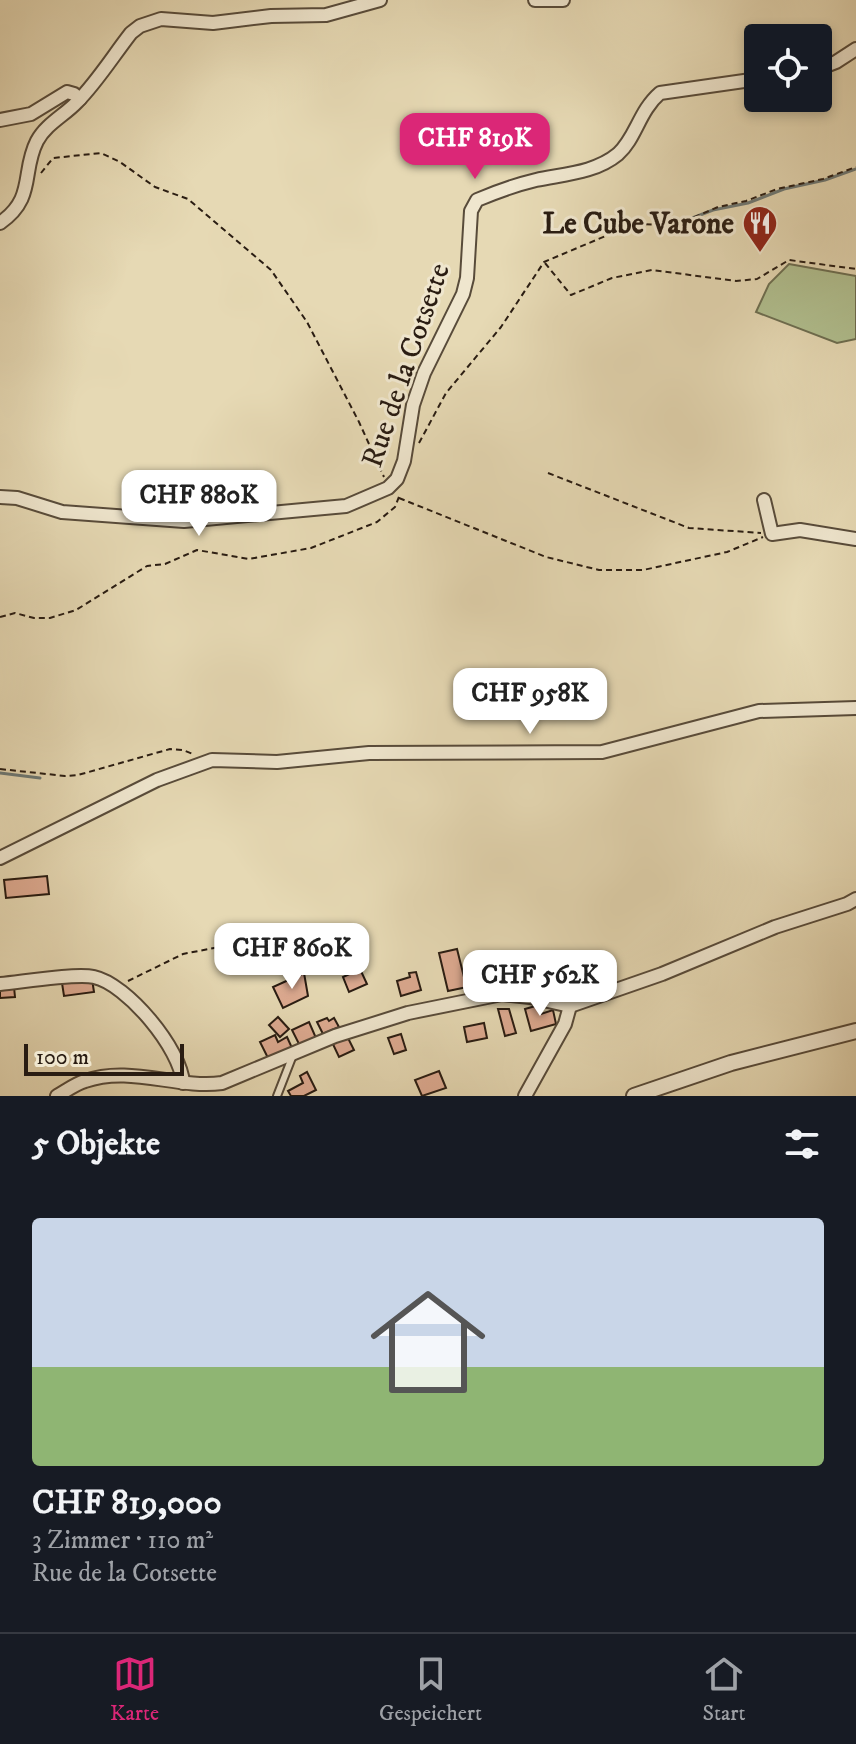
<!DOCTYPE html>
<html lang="de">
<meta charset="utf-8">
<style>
:root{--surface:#171b24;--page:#242831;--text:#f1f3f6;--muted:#9ea1a6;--line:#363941;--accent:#db2777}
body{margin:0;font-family:"IM FELL DW Pica",serif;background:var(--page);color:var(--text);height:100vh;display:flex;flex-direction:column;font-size:30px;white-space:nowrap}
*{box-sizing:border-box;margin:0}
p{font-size:26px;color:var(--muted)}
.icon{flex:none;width:44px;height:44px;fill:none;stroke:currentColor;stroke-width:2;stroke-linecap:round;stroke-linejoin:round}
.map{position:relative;height:1096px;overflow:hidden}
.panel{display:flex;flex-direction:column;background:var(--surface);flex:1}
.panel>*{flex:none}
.tools{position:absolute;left:744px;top:24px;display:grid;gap:16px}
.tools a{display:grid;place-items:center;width:88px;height:88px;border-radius:8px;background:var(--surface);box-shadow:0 4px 12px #0003;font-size:40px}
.scale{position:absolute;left:24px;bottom:20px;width:160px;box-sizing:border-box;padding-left:8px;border:4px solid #291c12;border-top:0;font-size:22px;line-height:28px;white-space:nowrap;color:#291c12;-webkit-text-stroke:6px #efe6ce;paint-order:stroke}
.price{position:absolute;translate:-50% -68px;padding:0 18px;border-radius:16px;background:#fff;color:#222;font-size:26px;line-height:52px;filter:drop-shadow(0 2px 4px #0008)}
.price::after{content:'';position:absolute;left:50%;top:48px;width:24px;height:18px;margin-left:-12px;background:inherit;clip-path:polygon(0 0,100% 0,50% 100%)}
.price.active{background:var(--accent);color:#fff}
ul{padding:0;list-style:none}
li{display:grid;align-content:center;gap:16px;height:424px;padding:0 32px}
li span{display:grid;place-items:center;height:248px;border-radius:8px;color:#555}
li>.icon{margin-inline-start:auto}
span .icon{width:144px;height:144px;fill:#fffc;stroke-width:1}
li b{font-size:34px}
h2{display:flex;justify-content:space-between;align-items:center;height:96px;padding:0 32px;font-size:34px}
.tabs{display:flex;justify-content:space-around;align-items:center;height:112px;border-top:2px solid var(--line);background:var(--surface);font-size:22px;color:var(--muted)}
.tabs a{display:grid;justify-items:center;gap:4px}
.tabs .active{color:var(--accent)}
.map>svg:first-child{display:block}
</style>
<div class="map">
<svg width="856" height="1096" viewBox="0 0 856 1096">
<rect width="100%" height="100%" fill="#e6d9b4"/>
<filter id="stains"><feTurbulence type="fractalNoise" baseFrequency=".0025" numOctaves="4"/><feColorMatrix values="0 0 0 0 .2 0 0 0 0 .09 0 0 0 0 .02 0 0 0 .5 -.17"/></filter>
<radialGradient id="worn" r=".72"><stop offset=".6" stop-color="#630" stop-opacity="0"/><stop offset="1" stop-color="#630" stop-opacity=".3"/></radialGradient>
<!-- green -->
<polygon fill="#b1c090" stroke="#6d6e51" stroke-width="2" points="789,264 856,276 856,339 837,343 756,312 769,284"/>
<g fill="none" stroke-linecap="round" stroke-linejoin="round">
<!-- stream -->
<g stroke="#6d7976" stroke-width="3">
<polyline points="664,229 713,210 748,203 784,189 825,180 856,169"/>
<polyline points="0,773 40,778"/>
</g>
</g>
<!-- building -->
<g fill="#deab92" stroke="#291c12" stroke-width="2">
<polygon points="47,876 49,894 6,898 4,880"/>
<polygon points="457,949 464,977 470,976 472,986 448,991 439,953"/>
<polygon points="360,969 367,984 349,992 343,977"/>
<polygon points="416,972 421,990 401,996 397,981 410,977 409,973"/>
<polygon points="304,973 308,996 283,1008 273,987"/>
<polygon points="92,979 94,992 64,996 62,983"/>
<polygon points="14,987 15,997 0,998 0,988"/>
<polygon points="539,1005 541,1014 553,1010 556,1024 531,1031 525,1009"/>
<polygon points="498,1009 509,1009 516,1033 505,1036"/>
<polygon points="278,1017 289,1029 280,1037 269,1025"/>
<polygon points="327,1018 329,1021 334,1018 339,1027 323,1034 317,1022"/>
<polygon points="309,1022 316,1038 300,1046 292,1030"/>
<polygon points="484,1023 487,1038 467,1042 464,1027"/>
<polygon points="346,1034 354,1050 339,1057 331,1040"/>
<polygon points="401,1034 406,1050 394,1054 388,1038"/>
<polygon points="275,1035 278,1042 287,1037 292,1048 268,1058 260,1042"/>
<polygon points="439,1071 446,1088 422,1096 415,1080"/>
<polygon points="307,1072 316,1090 304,1096 291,1096 288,1091 303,1083 300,1076"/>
</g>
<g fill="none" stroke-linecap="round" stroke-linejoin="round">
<!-- service casing -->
<g stroke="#584b3a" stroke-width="10">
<polyline id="service" points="277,1096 293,1055"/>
</g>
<!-- minor casing -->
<g stroke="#584b3a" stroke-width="16">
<g id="minor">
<polyline points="535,0 563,0"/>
<polyline points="818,69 836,62 856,49"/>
<polyline points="0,120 31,114 67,92 74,94 80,99"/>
<path d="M0,223C36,198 21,172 37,141C46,124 65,115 77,102C97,82 113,56 131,33L140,26L161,19L213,23L271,16L326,15L380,0"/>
<path d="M0,497L17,498L62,512L184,521L346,506L388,488L397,479L404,461L413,405L424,373L463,294L467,278L471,211L477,200C496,192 515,185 536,180C564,174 595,173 618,154C636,138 639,111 660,93L758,79"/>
<polyline points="764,500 772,534 800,530 856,539"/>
<polyline points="0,858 157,780 212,760 277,762 369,753 602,752 759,711 856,708"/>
<path d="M0,984C22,982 75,973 94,977C127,984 181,1049 183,1083"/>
<path d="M57,1096C66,1091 75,1084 85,1081C130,1065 177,1089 222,1083L335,1036L408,1013L502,994L530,997L570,1006L662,974L775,927L847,904L856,899"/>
<polyline points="525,1096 565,1024 570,1006"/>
</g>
</g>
<!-- tertiary casing -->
<g stroke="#584b3a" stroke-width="18">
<polyline id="tertiary" points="634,1096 731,1063 856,1031"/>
</g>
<!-- path -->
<g stroke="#291c12" stroke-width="2" stroke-dasharray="6 4" stroke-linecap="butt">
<polyline points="41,173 53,158 101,153 120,162 155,187 188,199 271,270 307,322 359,422 384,477"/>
<polyline points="545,263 571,295 612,278 652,270 736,281 757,279 789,260 856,269"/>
<polyline points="419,443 446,393 501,327 544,262 634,224 676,225 718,207 746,201 777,189 823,179 856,167"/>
<polyline points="548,473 689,528 761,533"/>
<polyline points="399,498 546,557 599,570 643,570 727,552 763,537"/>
<polyline points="0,617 15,613 34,618 50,618 76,610 147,566 165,564 197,550 249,559 311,548 377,522 395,507 400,494"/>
<polyline points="0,769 65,776 78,775 170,749 183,750 193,754"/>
<polyline points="128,981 183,954 245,942"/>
</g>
<!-- service -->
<use href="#service" stroke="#efe6ce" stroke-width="6"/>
<!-- minor -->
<use href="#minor" stroke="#efe6ce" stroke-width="12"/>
<!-- tertiary -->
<use href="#tertiary" stroke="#efe6ce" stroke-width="14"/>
</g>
<!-- icons -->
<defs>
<g id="restaurant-pin" transform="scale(1.8)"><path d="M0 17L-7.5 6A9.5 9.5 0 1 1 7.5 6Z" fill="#8f2418" stroke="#efe6ce"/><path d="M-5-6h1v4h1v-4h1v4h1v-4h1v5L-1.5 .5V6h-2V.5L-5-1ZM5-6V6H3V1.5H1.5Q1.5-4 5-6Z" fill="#fff"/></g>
</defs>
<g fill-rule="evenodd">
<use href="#restaurant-pin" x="760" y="223"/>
</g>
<g text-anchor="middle" stroke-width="6" stroke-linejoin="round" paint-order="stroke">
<!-- poi labels -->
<g font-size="30" font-weight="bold" fill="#291c12" stroke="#efe6ce" text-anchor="end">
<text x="734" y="233">Le Cube Varone</text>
</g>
<!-- street labels -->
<g font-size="30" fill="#291c12" stroke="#efe6ce">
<text transform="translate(405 365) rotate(-71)" y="10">Rue de la Cotsette</text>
</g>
</g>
<rect width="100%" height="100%" filter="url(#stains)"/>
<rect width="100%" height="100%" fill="url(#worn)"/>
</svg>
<div class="tools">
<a><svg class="icon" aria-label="locate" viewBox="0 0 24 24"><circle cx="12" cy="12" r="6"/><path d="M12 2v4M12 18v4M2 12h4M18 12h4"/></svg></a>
</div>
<div class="scale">100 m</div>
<b class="price active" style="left:475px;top:181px">CHF 819K</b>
<b class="price" style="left:199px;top:538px">CHF 880K</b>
<b class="price" style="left:530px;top:736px">CHF 958K</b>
<b class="price" style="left:292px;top:991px">CHF 860K</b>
<b class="price" style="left:540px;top:1018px">CHF 562K</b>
</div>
<section class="panel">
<h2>5 Objekte<svg class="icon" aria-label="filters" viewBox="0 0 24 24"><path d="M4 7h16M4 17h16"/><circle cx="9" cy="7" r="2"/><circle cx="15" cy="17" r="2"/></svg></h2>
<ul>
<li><span style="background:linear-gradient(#c9d6e8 60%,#8fb573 0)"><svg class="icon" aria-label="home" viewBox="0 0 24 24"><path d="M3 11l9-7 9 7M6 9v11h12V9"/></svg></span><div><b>CHF 819,000</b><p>3 Zimmer · 110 m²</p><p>Rue de la Cotsette</p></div></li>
</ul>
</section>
<nav class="tabs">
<a class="active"><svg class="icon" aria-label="map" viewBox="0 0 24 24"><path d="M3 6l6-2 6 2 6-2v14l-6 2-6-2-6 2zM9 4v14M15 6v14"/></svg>Karte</a>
<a><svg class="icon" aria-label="saved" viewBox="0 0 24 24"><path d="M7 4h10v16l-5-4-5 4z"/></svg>Gespeichert</a>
<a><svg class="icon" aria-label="home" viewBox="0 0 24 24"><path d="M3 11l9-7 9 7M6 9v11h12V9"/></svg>Start</a>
</nav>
